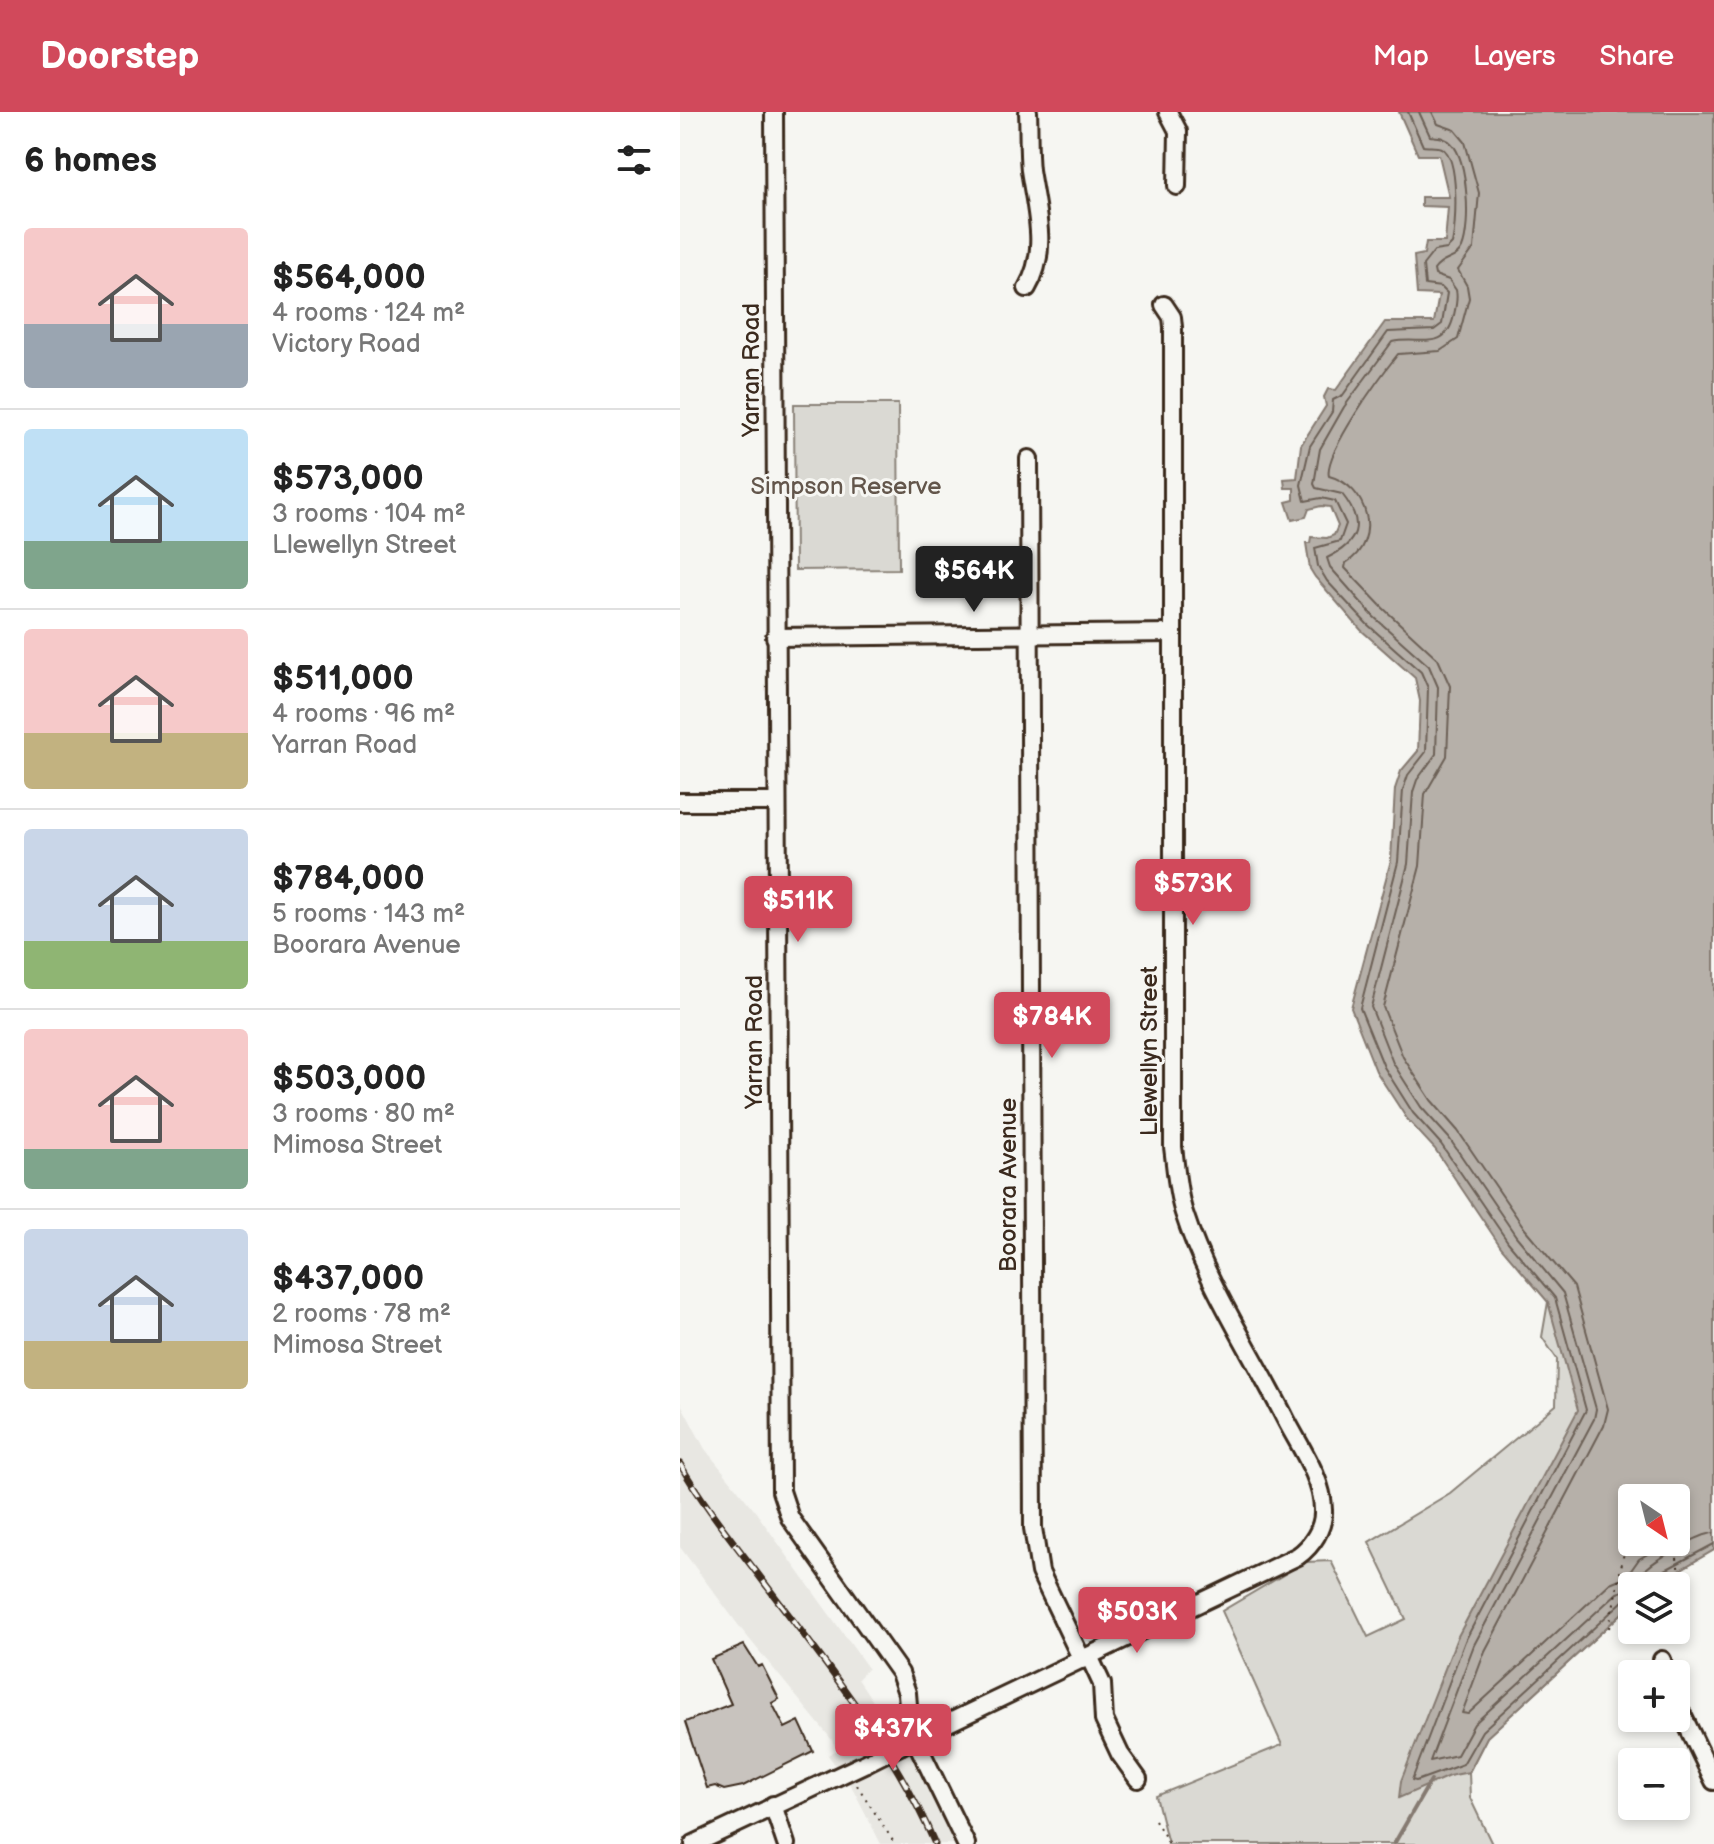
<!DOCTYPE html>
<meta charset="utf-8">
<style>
:root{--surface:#fff;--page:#f2f2f2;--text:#222;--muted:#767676;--line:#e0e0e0;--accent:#d1495b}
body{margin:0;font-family:"Balsamiq Sans",sans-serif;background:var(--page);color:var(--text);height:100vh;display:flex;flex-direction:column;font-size:30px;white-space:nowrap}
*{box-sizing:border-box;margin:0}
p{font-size:26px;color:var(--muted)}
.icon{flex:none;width:44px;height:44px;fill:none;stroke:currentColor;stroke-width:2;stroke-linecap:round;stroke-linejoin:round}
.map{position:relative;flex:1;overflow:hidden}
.side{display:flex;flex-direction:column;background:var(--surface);width:680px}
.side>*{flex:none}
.needle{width:52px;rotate:145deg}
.buttons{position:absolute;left:938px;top:1372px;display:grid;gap:16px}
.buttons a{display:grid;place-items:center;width:72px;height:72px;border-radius:8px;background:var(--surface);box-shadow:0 4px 12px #0003;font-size:40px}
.price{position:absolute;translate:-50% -68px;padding:0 18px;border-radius:8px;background:var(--accent);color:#fff;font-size:26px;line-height:52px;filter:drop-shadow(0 2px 4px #0008)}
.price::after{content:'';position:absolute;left:50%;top:48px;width:24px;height:18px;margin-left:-12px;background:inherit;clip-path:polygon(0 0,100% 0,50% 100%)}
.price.active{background:#222;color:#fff}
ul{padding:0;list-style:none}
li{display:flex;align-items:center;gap:24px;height:200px;padding:0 24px}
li+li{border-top:2px solid var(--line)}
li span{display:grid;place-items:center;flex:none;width:224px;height:160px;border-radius:8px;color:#555}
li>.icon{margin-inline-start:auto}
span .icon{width:96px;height:96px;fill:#fffc;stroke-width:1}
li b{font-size:34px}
h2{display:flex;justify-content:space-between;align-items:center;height:96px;padding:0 24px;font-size:34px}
header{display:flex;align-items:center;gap:48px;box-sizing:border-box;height:112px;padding:0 40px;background:var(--accent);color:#fff}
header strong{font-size:38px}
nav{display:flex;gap:44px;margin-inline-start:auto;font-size:28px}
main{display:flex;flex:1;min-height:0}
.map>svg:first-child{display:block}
</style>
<header>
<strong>Doorstep</strong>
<nav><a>Map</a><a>Layers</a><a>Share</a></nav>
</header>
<main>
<section class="side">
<h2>6 homes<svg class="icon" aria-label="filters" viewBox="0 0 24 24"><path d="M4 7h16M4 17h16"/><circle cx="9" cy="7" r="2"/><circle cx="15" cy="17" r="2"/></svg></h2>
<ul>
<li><span style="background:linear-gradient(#f6c9c9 60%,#9aa5b1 0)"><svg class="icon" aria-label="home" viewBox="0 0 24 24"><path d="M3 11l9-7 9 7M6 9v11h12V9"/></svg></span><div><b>$564,000</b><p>4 rooms · 124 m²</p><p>Victory Road</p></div></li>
<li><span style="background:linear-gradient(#bfe0f5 70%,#7fa58c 0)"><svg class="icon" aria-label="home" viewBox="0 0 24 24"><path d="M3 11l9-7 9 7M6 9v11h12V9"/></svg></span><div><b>$573,000</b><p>3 rooms · 104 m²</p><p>Llewellyn Street</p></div></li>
<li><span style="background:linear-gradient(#f6c9c9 65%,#c2b280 0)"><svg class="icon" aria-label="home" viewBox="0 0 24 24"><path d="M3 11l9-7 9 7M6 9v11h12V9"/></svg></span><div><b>$511,000</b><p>4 rooms · 96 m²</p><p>Yarran Road</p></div></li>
<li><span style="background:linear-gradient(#c9d6e8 70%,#8fb573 0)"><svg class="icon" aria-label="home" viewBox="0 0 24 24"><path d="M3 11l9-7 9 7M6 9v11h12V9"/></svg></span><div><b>$784,000</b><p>5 rooms · 143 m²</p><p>Boorara Avenue</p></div></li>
<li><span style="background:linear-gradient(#f6c9c9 75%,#7fa58c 0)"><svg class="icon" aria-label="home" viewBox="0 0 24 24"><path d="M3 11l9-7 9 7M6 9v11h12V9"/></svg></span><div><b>$503,000</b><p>3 rooms · 80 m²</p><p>Mimosa Street</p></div></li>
<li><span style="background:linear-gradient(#c9d6e8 70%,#c2b280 0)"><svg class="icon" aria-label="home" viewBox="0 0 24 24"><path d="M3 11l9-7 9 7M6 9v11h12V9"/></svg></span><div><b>$437,000</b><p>2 rooms · 78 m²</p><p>Mimosa Street</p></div></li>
</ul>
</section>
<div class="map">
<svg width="1034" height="1732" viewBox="0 0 1034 1732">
<rect width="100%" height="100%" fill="#f6f6f2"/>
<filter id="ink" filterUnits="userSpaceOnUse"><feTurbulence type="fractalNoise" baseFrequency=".0125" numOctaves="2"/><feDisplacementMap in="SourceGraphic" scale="16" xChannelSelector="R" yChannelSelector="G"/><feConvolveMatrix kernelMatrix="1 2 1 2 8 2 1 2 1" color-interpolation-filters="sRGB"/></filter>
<g filter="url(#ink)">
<!-- built -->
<polygon fill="#e8e7e2" points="0,1290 25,1337 75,1399 188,1556 178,1567 196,1594 219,1644 237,1638 283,1732 201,1732 173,1677 148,1643 157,1638 152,1628 62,1518 0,1435"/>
<!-- green -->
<g fill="#dad9d3" stroke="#8a8278" stroke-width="2" fill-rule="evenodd">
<polygon points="114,292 218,292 219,457 115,458"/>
<path d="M868,1190L1034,1438L972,1474H952V1492L807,1625L789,1660L790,1686L812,1732H488L476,1684L602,1633L542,1499L625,1450L651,1449L688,1525L726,1507L689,1430L770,1381L876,1293L877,1247L862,1225ZM952,1386H996V1430H952Z"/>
</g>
<!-- water -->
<path fill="#b6b0a9" stroke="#857a71" stroke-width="2" fill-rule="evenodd" d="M719,0H1034V1438L972,1474H952V1492L807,1625L789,1660L769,1664L719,1686L721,1669L777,1526L898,1298L868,1190L821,1135L755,1037L727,1007L696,959L671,896L711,748L715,677L721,659L738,639L740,589L735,566L681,518L635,465L630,457L626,431H630L631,425L647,426L654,423L658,414L650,395L641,394L629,397L626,405L612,408L606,390L614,388V376H605L604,367L617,366L621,333L646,294L644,285L648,277L656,278L705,210H754L759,183L737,182L734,144L744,142L746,130H765L768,95L741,94V85H769L759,43H738ZM952,1386H996V1430H952Z"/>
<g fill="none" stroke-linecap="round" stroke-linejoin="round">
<!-- shore -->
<g stroke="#6c6056" stroke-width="2">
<path d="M728,0L743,34C748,35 758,34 762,36C780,46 776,115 772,132L767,137L754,139L743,153L745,173L761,175L767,181L762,212L754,218L708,220L663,283L653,288L652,300L630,334L621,373L625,389L641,386L655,389L666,412L660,429L635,436L638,454L647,469L687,512L741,560L748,576L746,640L728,663L723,678L718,750L680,896L704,955L733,1001L761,1032L828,1130L875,1186L906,1298L785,1529L732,1668L736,1669L783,1652L802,1619L944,1488L952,1486"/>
<path d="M739,0L750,24C758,25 766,25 772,32C788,49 791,115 782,136C776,149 763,145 754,158L755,163L769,168L776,178C778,186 776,194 774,203C766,241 740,224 712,230L664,295L640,337L634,372L636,376L662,382C686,412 678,431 647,446L650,455L694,505L749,554L758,575L756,642L737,668L733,680L728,752L691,895L713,951L741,995L769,1026L836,1124L883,1181L916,1297L914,1307L794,1533L750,1649L777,1643L794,1612L937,1481L952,1476"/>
<path d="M752,0L758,12L775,18L785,30L799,81L794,136L778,158L787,174L789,186L778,227L760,239L718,242C702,262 643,342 649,364C688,374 703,428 666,451L665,456L703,496L758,547L770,574L767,644L745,682L740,754L703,895L723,945L751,988L778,1019L845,1117L894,1175L928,1297L924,1313L805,1539L782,1601L788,1602L930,1471L947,1464L959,1447L988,1430"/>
<path d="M959,1474C960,1467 961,1462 966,1457C978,1446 1019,1422 1034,1421"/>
<polyline points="969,1474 974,1464 1034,1432"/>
</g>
<!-- stream -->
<polyline stroke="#857a71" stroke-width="4" points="714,1732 751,1668"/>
</g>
<!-- building -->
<polygon fill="#c8c3be" stroke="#3b2a1e" stroke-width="2" points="64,1533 78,1555 82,1553 99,1587 92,1591 105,1616 119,1609 133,1639 63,1674 44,1678 35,1674 27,1676 5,1610 51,1592 31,1547"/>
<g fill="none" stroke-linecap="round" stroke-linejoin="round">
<!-- minor casing -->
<g stroke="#3b2a1e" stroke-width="22">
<g id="minor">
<polyline points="94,0 101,1379 110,1406 220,1561 227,1581 231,1629"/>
<polyline points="488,0 498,19 497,74"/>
<path d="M347,176C369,139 356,98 350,58C348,39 349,19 348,0"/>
<polyline points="349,347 353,1416 360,1460 402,1548"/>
<polyline points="95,525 493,521"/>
<polyline points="0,690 97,690"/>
<polyline points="409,1544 422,1572 424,1608 440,1642 458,1667"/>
<polyline points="982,1548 985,1562"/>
<polyline points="996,1590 1034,1669"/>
<polyline points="235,1627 286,1732"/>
<path d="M222,1633L618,1444C632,1434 644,1416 643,1398C643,1367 620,1335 606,1308C572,1240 527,1173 504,1101C497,1080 496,1057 493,1035V215L492,205L484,193"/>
<polyline points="93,1693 106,1732"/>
<polyline points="14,1732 186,1651"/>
</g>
</g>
<!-- path -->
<g stroke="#3b2a1e" stroke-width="2" stroke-dasharray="2 6" stroke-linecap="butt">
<polyline points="990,1380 991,1386"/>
<polyline points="955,1386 957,1373"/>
<polyline points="995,1430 999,1462"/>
<polyline points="929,1516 952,1400"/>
<polyline points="177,1673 215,1732"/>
<polyline points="475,1708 489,1732"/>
</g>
<!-- minor -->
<use href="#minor" stroke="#f6f6f2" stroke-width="16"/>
<!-- rail casing -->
<g stroke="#3b2a1e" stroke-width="7">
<path id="rail" d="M0,1352C21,1389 48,1423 74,1457C139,1544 212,1631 255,1732"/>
</g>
<!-- rail -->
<use href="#rail" stroke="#f6f6f2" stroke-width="4" stroke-dasharray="12" stroke-linecap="butt"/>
<!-- minor-bridge casing -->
<g stroke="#3b2a1e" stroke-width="22" stroke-linecap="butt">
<polyline id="minor-bridge" points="186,1651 222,1633"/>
</g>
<!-- minor-bridge -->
<use href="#minor-bridge" stroke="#f6f6f2" stroke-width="16"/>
</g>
</g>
<g text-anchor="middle" stroke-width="6" stroke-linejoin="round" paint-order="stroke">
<!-- street labels -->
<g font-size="24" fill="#3b2a1e" stroke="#f6f6f2">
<text transform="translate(71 258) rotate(-90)" y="8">Yarran Road</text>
<text transform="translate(74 930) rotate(-90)" y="8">Yarran Road</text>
<text transform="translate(469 939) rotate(-90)" y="8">Llewellyn Street</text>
<text transform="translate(328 1073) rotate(-90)" y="8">Boorara Avenue</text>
</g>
<!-- park labels -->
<g font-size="24" fill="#63564b" stroke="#f6f6f2">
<text x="166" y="382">Simpson Reserve</text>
</g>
</g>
</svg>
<div class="buttons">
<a><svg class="needle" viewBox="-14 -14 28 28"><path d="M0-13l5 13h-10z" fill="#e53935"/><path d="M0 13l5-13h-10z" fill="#767676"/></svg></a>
<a><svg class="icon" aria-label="layers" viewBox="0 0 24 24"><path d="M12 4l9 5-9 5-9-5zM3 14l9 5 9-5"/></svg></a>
<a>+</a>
<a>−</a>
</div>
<b class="price active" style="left:294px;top:502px">$564K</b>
<b class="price" style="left:513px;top:815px">$573K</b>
<b class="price" style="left:118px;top:832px">$511K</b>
<b class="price" style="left:372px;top:948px">$784K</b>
<b class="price" style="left:457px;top:1543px">$503K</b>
<b class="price" style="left:213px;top:1660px">$437K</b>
</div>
</main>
